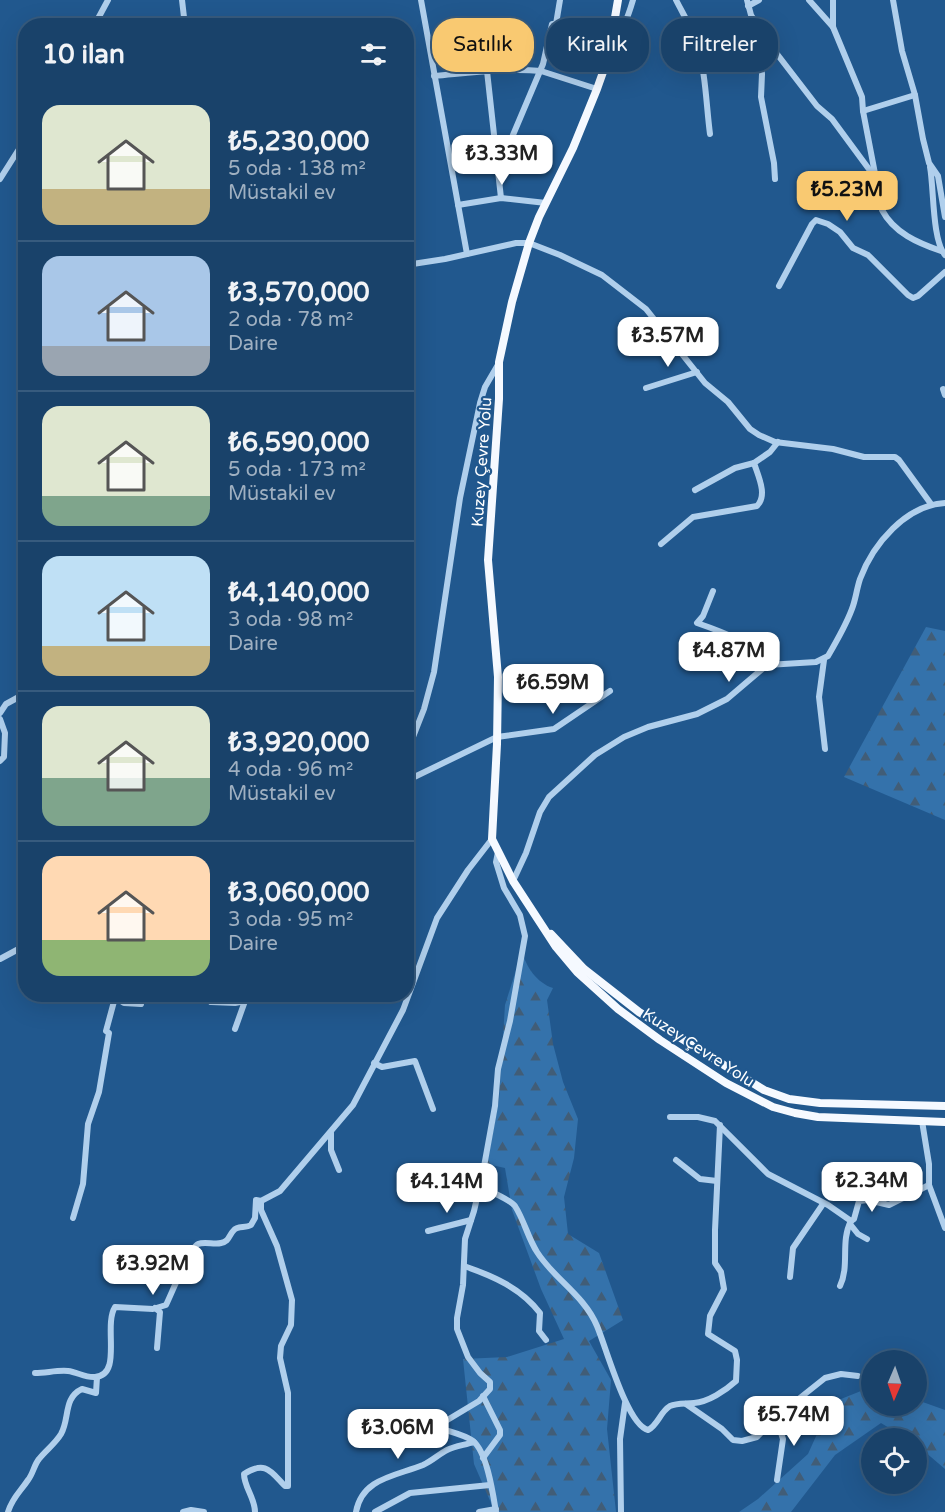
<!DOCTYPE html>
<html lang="tr">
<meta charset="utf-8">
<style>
:root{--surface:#19426a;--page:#224970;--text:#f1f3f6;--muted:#9fb0c1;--line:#375b7e;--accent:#f9c971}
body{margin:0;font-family:"Varela Round",sans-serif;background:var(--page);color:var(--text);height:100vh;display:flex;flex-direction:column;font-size:22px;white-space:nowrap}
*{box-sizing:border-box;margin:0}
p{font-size:20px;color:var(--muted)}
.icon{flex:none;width:33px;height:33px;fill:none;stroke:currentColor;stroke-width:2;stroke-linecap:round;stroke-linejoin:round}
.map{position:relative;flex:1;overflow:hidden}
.side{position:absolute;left:18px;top:18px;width:396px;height:984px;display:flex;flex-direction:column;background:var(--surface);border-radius:24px;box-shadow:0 6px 24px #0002,0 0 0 2px var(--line)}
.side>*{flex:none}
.banner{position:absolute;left:432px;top:18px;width:423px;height:54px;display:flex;gap:12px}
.needle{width:39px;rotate:182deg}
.fabs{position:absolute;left:861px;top:1350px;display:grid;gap:12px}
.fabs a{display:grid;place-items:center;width:66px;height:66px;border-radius:50%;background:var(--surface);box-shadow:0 6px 24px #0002,0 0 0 2px var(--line);font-size:30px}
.price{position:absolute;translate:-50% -51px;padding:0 14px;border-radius:12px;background:#fff;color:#222;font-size:20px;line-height:39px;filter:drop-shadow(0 2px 3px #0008)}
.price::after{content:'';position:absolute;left:50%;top:36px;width:18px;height:14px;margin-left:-9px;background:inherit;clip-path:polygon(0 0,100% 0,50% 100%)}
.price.selected{background:var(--accent);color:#111}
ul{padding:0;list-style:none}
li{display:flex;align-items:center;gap:18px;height:150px;padding:0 24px}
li+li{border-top:2px solid var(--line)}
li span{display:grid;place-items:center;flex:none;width:168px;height:120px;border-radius:18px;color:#555}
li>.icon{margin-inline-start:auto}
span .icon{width:72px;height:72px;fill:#fffc;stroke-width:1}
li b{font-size:26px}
h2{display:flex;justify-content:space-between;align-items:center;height:72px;padding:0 24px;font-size:26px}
.pill{padding:0 21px;border-radius:24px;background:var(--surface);box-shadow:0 6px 24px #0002,0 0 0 2px var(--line);font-size:21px;line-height:54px}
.pill.selected{background:var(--accent);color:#111}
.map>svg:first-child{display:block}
</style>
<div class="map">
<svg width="945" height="1512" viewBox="0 0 945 1512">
<defs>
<pattern id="forest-firs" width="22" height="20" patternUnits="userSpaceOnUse" patternTransform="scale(1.5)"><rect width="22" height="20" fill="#3472ab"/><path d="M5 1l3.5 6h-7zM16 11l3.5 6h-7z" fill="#415d77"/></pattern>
</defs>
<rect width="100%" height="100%" fill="#21588e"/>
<!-- forest -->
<g fill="url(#forest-firs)">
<polygon points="926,627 945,631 945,820 844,777"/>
<path d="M522,951C526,967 537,983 553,988L547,1000L553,1044L563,1082L578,1119L574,1158L564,1197L568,1234L599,1253L623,1320L589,1341L611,1380L607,1429L616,1512H495L474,1464L463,1359L507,1357L564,1339L541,1289L512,1210L505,1168L487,1164L499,1100L505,1005Z"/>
<polygon points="871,1387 872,1406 916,1406 917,1400 945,1410 945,1469 917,1445 916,1438 906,1438 881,1423 835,1455 791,1512 739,1512 758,1499 808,1454 831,1403"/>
</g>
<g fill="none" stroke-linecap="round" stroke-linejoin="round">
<!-- minor -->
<g stroke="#b0cfec" stroke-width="6">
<polyline points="182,0 185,26"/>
<polyline points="421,0 467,254"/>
<path d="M676,0C683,14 691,26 696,42C706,71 706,104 710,134"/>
<polyline points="747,0 751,15 767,41 817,106 832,119 874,176"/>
<polyline points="809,0 833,27"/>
<path d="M833,0V27L862,97L863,111L882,210C894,233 918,243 941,251"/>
<polyline points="893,0 902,51 915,95 923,139 929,163 938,176 945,217"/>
<polyline points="748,6 759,0"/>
<polyline points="751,18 760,60 762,74 761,97 774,163 775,179"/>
<polyline points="556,24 560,0"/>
<polyline points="94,26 108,0"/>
<path d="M611,45C623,31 628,17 633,0"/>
<polyline points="487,71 501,198"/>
<path d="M434,76C469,73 505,68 541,71L597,89"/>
<polyline points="863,111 915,95"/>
<path d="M930,167C934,188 932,240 945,255"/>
<polyline points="499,168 543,64 552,24 615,21"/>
<polyline points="0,179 26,138"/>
<polyline points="458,205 501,198 546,203"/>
<polyline points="406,265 445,259 516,243 529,243 560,255 602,275 646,309 705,383 728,402 750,429 759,435 775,442 833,449 864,457 895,457 899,460 931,504"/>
<polyline points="779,286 812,224 816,220 828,224 840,232 853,248 868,255 908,295 913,298 918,296 945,272"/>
<polyline points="646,388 697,372"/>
<polyline points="943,389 945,395"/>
<polyline points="695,490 735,468 754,463"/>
<path d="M661,544L693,517L757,506C768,495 758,476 754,463L770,452L778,442"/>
<path d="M713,591L703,616L697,623C726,633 749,642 771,663"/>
<polyline points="824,660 819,697 825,749"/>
<polyline points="0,713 6,704 26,693"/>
<polyline points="0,719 5,733 4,757 0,761"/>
<polyline points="406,747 413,737 424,709 434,672 460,498 480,403 485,387 499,363"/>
<polyline points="406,781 497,737 554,729 610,691"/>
<path d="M513,881L526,853L540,812L549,797L595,755L624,737L648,727L697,714L727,699L767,665L816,662L828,656C837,640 847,624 853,606C856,597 857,588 860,579C873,544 906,505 945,503"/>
<polyline points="0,959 26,945"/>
<polyline points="115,997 124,1003 141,1004"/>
<polyline points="211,1002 235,1003 245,1001 250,994"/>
<polyline points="235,1029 245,1001"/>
<polyline points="374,1063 382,1067 415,1061 433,1109"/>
<polyline points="670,1117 698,1117 715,1121 768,1174 828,1205 851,1221 854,1219 859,1201 868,1200 889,1205 929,1185"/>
<polyline points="922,1121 929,1164 929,1185 945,1228"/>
<polyline points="331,1133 331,1150 339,1170"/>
<polyline points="676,1160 700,1179 717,1181"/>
<path d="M480,1186C488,1191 510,1199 515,1206C524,1220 528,1238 537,1252C554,1279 584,1295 597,1326C606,1347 627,1425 648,1430C658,1425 660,1412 670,1406C677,1403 686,1404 694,1403C708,1402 725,1391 736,1381L737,1360L735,1351L708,1334L710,1316L724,1289L721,1272L715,1263V1230L720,1125"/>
<polyline points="73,1218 83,1184 88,1124 99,1092 109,1033 106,1031 116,994"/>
<polyline points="850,1224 858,1234 867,1239"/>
<polyline points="428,1231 471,1220"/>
<path d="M464,1266C493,1276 521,1288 540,1313L539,1331L546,1340"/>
<polyline points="790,1277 793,1248 823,1204"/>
<path d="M840,1286C850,1265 840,1242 851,1221"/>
<polyline points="155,1308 160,1312 157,1348"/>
<path d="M35,1373C46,1373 57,1370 68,1371C77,1372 86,1378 95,1377C123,1375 103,1326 115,1307L153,1309L166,1305C171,1295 190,1247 198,1244C205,1241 214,1245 221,1243C230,1241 228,1236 234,1230C237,1226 246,1228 251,1225L255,1218L256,1200L261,1201"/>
<polyline points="686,1404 722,1429 733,1440 742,1441 757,1437 776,1417 825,1378 841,1374 858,1376"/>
<polyline points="776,1417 783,1439 777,1480"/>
<polyline points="483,1458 500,1435 500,1430 483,1396"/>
<path d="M8,1512C12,1498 20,1492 28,1480C33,1474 34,1465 39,1459C46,1450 55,1444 61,1434C70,1418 63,1398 82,1389L96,1393L97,1377"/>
<polyline points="183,1512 191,1510 204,1512"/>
<path d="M255,1512C255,1498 244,1487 244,1474C266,1460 271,1472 285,1486H288V1393L280,1358L281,1346L291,1325L292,1300L277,1246L261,1210V1201L280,1191L353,1105L403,1010L437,918L468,870L492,839"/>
<path d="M356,1512C362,1478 396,1476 423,1465C432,1461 439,1454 447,1450C455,1446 465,1445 474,1442"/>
<polyline points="375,1512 410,1493 490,1485"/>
<polyline points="479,1512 496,1509"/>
<path d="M496,1512C493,1494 487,1452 473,1441C465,1435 451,1432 442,1429L439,1425L479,1401L490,1389V1382L480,1373L468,1357L457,1329V1318L463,1285L465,1239L474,1211L483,1172L495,1106L498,1069L510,1021L525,936L520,915L504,888L496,862L498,852"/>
<polyline points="621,1512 620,1439 625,1403"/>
</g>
<!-- major -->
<g stroke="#f5f9ff" stroke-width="8">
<polyline points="618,0 608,58 597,89 573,148 539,217 529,243 512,302 499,362 499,399 488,560 498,677 497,744 492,839 513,881 556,947 577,972 618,1009 660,1040 726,1083 773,1107 795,1113 818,1117 945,1122"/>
<polyline points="551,934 584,969 639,1012 764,1090 789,1099 820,1103 945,1106"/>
</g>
</g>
<g text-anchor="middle" stroke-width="4.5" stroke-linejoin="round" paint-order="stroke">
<!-- street labels -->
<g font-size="16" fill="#fff" stroke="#21588e">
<text transform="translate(481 462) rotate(-86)" y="6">Kuzey Çevre Yolu</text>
<text transform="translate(699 1047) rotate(33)" y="6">Kuzey Çevre Yolu</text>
</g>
</g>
</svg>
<div class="fabs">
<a><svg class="needle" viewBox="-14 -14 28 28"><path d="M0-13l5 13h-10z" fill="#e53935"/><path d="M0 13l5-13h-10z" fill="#9fb0c1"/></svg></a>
<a><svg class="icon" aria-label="locate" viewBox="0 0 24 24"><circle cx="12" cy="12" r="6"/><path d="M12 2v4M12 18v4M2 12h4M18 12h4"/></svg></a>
</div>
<b class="price" style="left:502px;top:186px">₺3.33M</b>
<b class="price selected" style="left:847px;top:222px">₺5.23M</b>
<b class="price" style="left:668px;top:368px">₺3.57M</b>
<b class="price" style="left:729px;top:683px">₺4.87M</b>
<b class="price" style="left:553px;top:715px">₺6.59M</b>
<b class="price" style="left:872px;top:1213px">₺2.34M</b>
<b class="price" style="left:447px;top:1214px">₺4.14M</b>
<b class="price" style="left:153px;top:1296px">₺3.92M</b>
<b class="price" style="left:794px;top:1447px">₺5.74M</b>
<b class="price" style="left:398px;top:1460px">₺3.06M</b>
<div class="banner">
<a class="pill selected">Satılık</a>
<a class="pill">Kiralık</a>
<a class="pill">Filtreler</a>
</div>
<section class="side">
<h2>10 ilan<svg class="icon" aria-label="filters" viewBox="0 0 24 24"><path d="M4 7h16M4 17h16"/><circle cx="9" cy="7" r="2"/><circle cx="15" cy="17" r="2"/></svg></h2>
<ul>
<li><span style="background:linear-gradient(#dfe7d0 70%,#c2b280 0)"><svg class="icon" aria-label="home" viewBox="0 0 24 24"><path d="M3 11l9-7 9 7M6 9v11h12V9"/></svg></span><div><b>₺5,230,000</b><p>5 oda · 138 m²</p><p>Müstakil ev</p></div></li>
<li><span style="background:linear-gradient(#a9c7e8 75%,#9aa5b1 0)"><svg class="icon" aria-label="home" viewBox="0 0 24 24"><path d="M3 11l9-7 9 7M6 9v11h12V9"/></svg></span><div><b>₺3,570,000</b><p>2 oda · 78 m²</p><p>Daire</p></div></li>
<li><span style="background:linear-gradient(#dfe7d0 75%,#7fa58c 0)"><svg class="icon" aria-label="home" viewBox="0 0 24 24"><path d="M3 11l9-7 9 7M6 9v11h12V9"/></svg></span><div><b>₺6,590,000</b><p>5 oda · 173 m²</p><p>Müstakil ev</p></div></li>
<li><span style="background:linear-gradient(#bfe0f5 75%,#c2b280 0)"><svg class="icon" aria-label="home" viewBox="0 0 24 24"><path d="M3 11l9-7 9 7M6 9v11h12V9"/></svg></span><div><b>₺4,140,000</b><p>3 oda · 98 m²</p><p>Daire</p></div></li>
<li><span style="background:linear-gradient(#dfe7d0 60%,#7fa58c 0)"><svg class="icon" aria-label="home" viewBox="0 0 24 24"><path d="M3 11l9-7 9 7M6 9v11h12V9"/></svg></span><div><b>₺3,920,000</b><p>4 oda · 96 m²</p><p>Müstakil ev</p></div></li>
<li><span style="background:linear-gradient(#ffd9b3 70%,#8fb573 0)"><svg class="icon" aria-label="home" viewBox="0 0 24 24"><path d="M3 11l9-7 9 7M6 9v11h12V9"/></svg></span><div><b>₺3,060,000</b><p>3 oda · 95 m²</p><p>Daire</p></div></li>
</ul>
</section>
</div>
